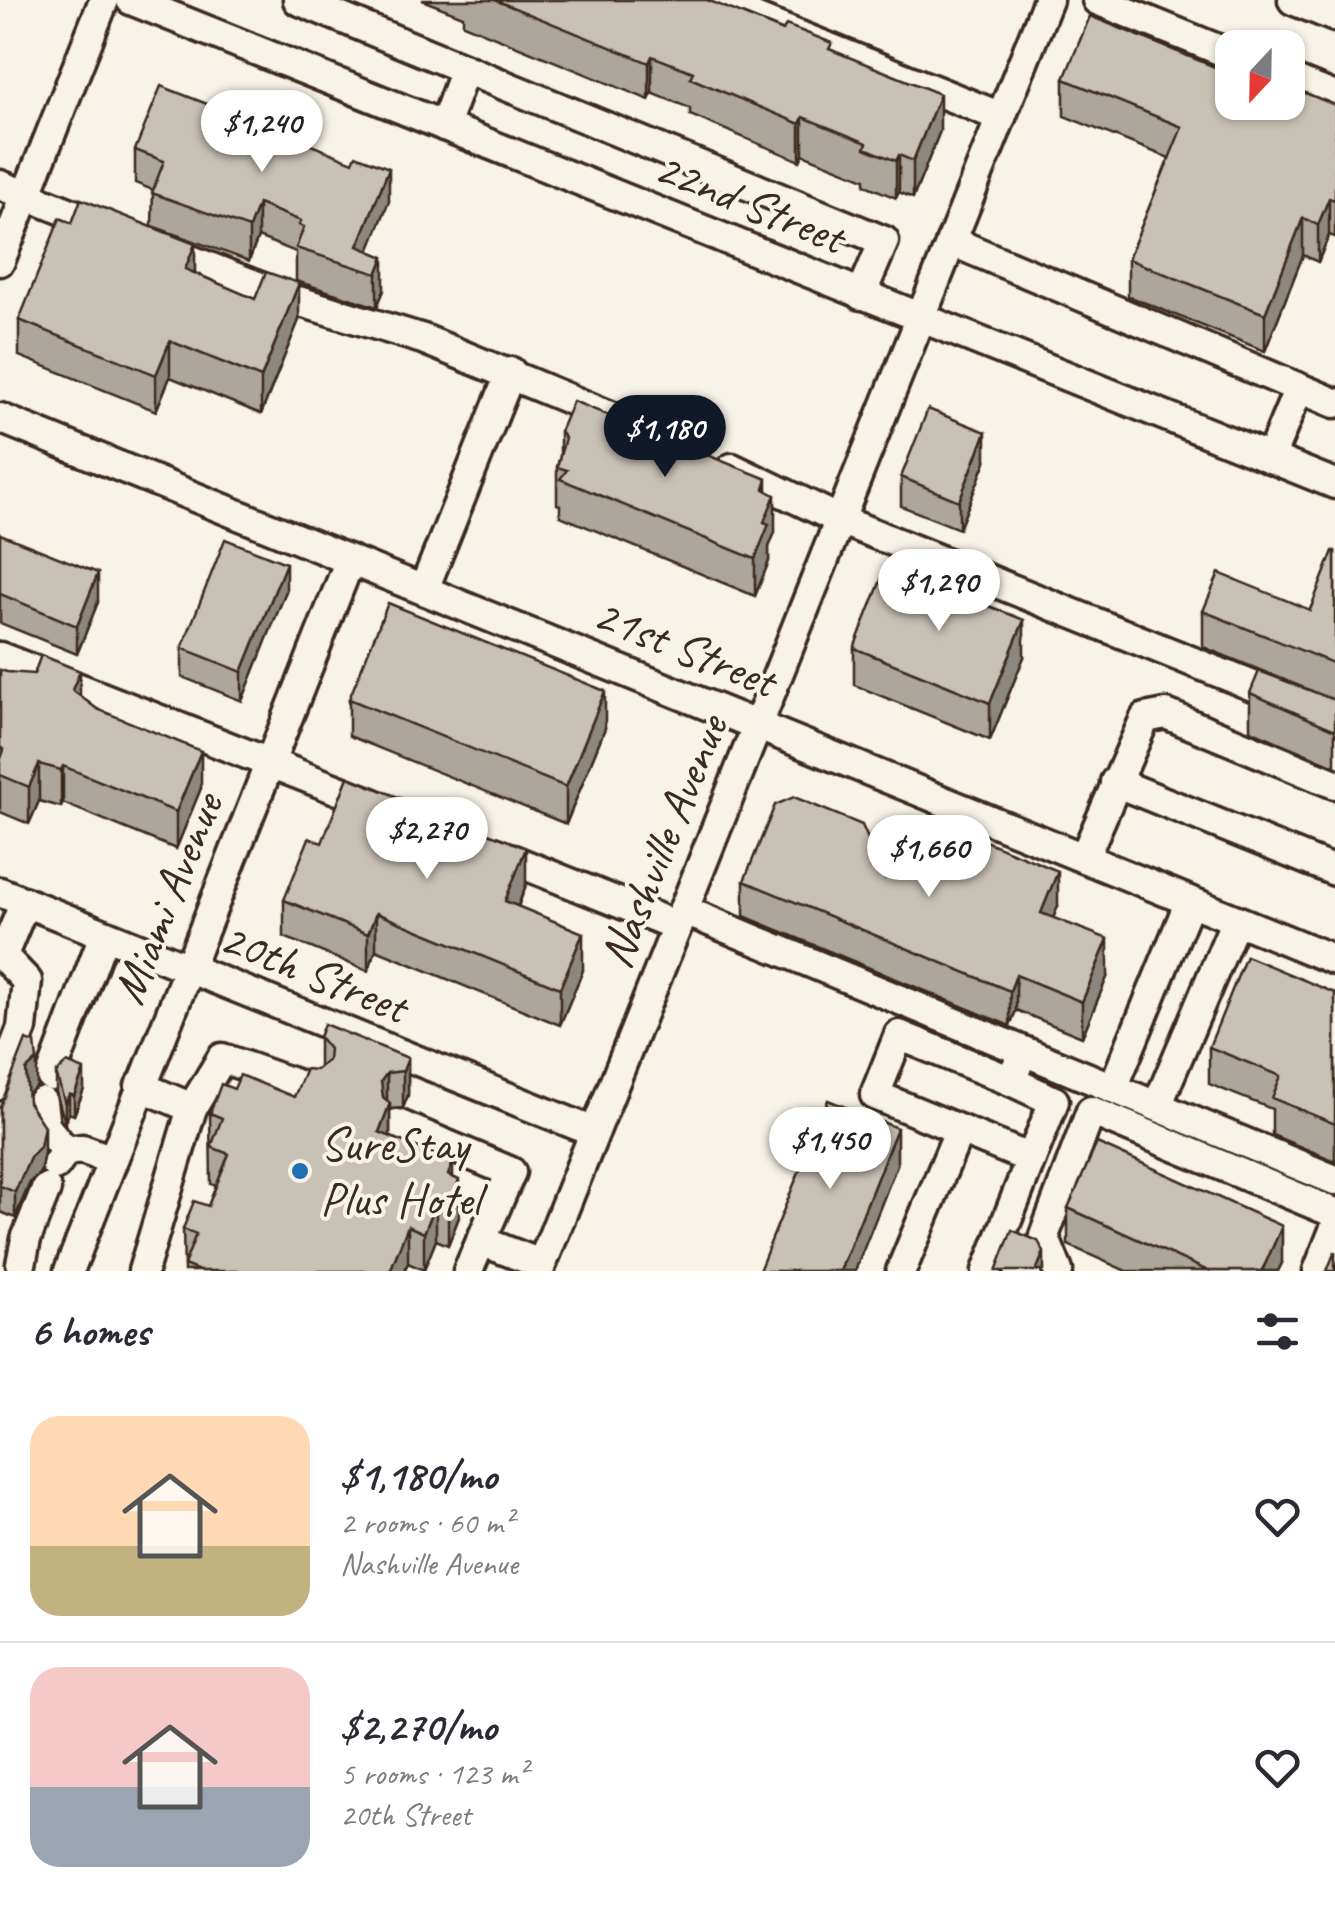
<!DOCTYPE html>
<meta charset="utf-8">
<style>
:root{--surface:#fff;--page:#f2f2f3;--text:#2b2b33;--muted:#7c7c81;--line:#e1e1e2;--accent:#111827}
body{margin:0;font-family:Caveat,sans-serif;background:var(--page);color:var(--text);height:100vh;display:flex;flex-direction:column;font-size:38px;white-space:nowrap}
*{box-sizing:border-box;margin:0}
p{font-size:32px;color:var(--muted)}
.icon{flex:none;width:55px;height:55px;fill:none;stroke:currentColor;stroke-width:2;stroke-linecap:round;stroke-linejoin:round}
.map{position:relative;height:1271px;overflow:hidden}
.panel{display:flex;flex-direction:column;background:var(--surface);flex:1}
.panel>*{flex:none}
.needle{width:65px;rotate:202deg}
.fabs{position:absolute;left:1215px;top:30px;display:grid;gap:20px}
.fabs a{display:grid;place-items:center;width:90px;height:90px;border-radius:20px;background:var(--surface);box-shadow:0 2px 8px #0004;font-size:50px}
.price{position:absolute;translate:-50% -85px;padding:0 22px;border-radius:35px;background:#fff;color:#222;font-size:32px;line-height:65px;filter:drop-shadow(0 2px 5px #0008)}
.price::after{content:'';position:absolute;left:50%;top:60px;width:30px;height:22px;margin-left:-15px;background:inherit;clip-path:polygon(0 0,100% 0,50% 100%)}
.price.current{background:var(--accent);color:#fff}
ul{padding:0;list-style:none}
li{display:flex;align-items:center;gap:30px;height:250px;padding:0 30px}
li+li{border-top:2px solid var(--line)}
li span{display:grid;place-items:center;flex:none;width:280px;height:200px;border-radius:30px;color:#555}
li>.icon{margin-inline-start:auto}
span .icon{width:120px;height:120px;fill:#fffc;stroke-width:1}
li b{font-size:42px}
h2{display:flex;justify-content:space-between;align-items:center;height:120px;padding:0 30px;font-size:42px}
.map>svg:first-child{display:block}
</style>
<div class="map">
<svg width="1335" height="1271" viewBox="0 0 1335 1271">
<rect width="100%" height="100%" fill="#f7f3e8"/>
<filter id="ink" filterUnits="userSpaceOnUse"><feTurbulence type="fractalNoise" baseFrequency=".01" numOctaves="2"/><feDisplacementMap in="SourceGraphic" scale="20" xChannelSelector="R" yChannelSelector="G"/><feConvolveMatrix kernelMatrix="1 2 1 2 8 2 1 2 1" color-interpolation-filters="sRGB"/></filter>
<g filter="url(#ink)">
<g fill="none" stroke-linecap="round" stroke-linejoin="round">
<!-- minor casing -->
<g stroke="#3b2a1e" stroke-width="35">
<g id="minor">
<polyline points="131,0 1335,484"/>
<polyline points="298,0 465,69 444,126"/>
<polyline points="710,0 1001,117"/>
<polyline points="1097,0 1232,55"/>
<polyline points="1293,0 1335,17"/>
<polyline points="465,69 884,241 861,295"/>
<polyline points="1288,78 1335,97"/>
<polyline points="0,185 109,228"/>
<polyline points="951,241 1299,388 1270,458"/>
<polyline points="163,249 288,298 423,339 656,435"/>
<polyline points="0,261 104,0"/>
<polyline points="1299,388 1335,403"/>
<polyline points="0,418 1335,960"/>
<polyline points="732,468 840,520 1335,719"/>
<polyline points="424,589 511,372"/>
<polyline points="0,657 374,804"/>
<polyline points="1115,782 1335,871"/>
<polyline points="493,852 677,926"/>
<polyline points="1084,858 1145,718 1166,714 1335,784"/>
<polyline points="0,892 594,1132"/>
<polyline points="683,910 1335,1180"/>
<polyline points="0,953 27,981 22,1028 0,1085"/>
<polyline points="3,955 25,902"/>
<polyline points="1017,1066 1011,1081 1054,1101 1031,1159"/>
<polyline points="51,1076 104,935"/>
<polyline points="140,1086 192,1108"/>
<polyline points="1113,1088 1190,901"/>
<polyline points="42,1102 45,1126 66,1151"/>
<polyline points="1157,1106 1236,920"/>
<polyline points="397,1124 511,1172 468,1271"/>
<polyline points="56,1165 66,1151 82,1149 112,1160"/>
<polyline points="481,1241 541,1264"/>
<polyline points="21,1264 26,1239 46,1189"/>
<polyline points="69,1271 350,560"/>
<polyline points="143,1271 192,1108 222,1058 312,1090"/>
<polyline points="539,1271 1048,0"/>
<polyline points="901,1271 959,1131"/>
<polyline points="987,1271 1031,1159 875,1095 899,1035 1011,1081"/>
<polyline points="1058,1271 1044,1236 1091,1111 1335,1213"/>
<polyline points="1318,1271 1335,1228"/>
</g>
</g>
<!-- minor -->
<use href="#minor" stroke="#f7f3e8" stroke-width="28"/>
</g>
<!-- wall -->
<g fill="#aca69d" stroke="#3b2a1e" stroke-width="2.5">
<polygon points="422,0 707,0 832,50 940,131 913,198 899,192 896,198 865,185 865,179 803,154 800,161 690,115 690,108 652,93 649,100 463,24 463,16"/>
<polygon points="1064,79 1232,102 1303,92 1335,105 1335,237 1329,235 1318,262 1303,255 1265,351 1128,296 1128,259 1169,158 1064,116"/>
<polygon points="274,130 389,201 369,251 384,290 377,307 296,281 296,252 258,237 249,261 152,226 153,190 135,183 135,150"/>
<polygon points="195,273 299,320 261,414 170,377 156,411 19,356 19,320"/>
<polygon points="560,432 767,491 775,532 769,547 769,561 755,596 560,516 560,505 557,504 557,467 560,456"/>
<polygon points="986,461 959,529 901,506 901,477"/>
<polygon points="0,534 98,602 77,654 0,623"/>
<polygon points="1335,551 1335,766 1250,730 1250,693 1314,692 1203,647 1203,611 1310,610"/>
<polygon points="286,591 242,701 182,677 182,648"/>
<polygon points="854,648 1024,657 990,740 854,685"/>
<polygon points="0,670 80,696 201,788 176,849 63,803 61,807 39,801 29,824 0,812"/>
<polygon points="349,699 605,728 566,824 349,736"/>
<polygon points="322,843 526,885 518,907 583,970 560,1025 376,950 368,971 284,937 284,900"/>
<polygon points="885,878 1058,906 1053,918 1108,975 1082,1037 1016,1010 1010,1026 744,916 744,881"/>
<polygon points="1335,993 1335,1161 1272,1135 1272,1109 1209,1084 1209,1047"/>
<polygon points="319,1037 408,1058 408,1095 403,1108 390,1109 390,1136 453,1178 459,1217 448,1245 436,1240 424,1270 408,1263 404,1271 184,1271 183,1229 208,1206 216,1186 211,1184 210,1113 234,1089 294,1097 319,1068"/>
<polygon points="56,1073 84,1089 74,1115 69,1113 65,1123 56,1092"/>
<polygon points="37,1086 27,1095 28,1102 44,1152 40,1173 30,1182 15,1218 0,1212 0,1107"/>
<polygon points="1068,1208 1282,1263 1278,1271 1126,1271 1068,1245"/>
</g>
<!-- shaded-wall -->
<g fill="#8c877f" stroke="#3b2a1e" stroke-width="2.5">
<polygon points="652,56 652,93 649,100 649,63"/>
<polygon points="940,94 940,131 913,198 913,161"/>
<polygon points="803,117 803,154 800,161 800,124"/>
<polygon points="899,155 899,192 896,198 896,161"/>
<polygon points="389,168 389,201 362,269 358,246"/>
<polygon points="1329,198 1329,235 1318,262 1318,225"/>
<polygon points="258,204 258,237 249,261 249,228"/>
<polygon points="1303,218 1303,255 1265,351 1265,314"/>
<polygon points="195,244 195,280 185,269"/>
<polygon points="384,257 384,290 377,307 377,274"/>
<polygon points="299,283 299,320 261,414 261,378"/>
<polygon points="170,341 170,377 156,411 156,375"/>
<polygon points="986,432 986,461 959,529 959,501"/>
<polygon points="767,479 767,513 775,495 775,532 769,547 769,561 755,596 755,559 764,489"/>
<polygon points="286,563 286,591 242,701 242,672"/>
<polygon points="98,573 98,602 77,654 77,626"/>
<polygon points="1024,620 1024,657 990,740 990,703"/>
<polygon points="80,671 80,708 72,690"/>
<polygon points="605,691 605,728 566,824 566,787"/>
<polygon points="201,751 201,788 176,849 176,812"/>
<polygon points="39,764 39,801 29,824 29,787"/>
<polygon points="63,766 63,803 61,807 61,770"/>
<polygon points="526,848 526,885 505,938 505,901"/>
<polygon points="1058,871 1058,906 1041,948 1041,913"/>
<polygon points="376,913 376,950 368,971 368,934"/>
<polygon points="583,933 583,970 560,1025 560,988"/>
<polygon points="1108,939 1108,975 1082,1037 1082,1002"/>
<polygon points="1016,975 1016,1010 1010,1026 1010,991"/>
<polygon points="408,1058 408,1095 403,1108 403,1071"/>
<polygon points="37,1060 37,1086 26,1096 26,1070"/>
<polygon points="84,1070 84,1089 74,1115 74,1096"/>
<polygon points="387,1073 387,1110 381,1118 381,1081"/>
<polygon points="69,1094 69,1113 65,1123 65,1104"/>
<polygon points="390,1103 390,1140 379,1132"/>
<polygon points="44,1126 44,1152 40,1173 30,1182 15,1218 15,1192"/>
<polygon points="897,1128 897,1165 855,1271 840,1271"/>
<polygon points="453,1162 453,1195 459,1180 459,1217 448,1245 448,1175"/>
<polygon points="436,1203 436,1240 424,1270 424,1233"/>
<polygon points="408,1226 408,1263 404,1271 390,1271"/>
<polygon points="1282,1226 1282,1263 1278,1271 1262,1271"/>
<polygon points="1044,1252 1044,1271 1036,1271"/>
</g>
<!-- building -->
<g fill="#c8c1b6" stroke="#3b2a1e" stroke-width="2.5">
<polygon points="495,0 707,0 783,31 786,25 804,32 832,43 829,49 940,94 913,161 899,155 896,161 865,148 867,143 803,117 800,124 690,78 693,72 652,56 649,63"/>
<polygon points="1090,16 1232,74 1232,102 1288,102 1288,71 1303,78 1298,90 1335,105 1335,200 1329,198 1318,225 1303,218 1265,314 1128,259 1182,127 1064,79"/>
<polygon points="161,86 248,120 253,106 274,115 269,128 353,162 356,155 389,168 358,246 384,257 377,274 296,248 304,227 299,225 301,221 258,204 249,228 152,193 164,161 135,150"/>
<polygon points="81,199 195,244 185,269 255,299 266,272 299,283 261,378 170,341 156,375 19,320 60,218 72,223"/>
<polygon points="573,401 767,479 764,489 775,495 764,522 769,524 755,559 560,479 567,470 557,467 565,438 560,432"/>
<polygon points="928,409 986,432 959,501 901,477"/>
<polygon points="0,534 98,573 77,626 0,594"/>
<polygon points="225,539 286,563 242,672 182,648"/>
<polygon points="1333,551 1335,551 1335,664 1203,611 1219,573 1310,610"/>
<polygon points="887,565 1024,620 990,703 854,648"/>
<polygon points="388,603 605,691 566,787 349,699"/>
<polygon points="41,655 80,671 72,690 97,709 201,751 176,812 63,766 61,770 39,764 29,787 0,775 0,761 4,750 0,747 0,670 7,672 34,674"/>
<polygon points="1259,671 1335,700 1335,730 1250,693"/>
<polygon points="348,777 526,848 505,901 583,933 560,988 376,913 368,934 284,900 309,838 322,843"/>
<polygon points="794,797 862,825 885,878 978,838 1058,871 1041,913 1108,939 1082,1002 1016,975 1010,991 744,881 775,805"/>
<polygon points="1246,956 1335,993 1335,1124 1272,1098 1281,1076 1209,1047"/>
<polygon points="324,1024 408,1058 403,1071 387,1073 381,1081 383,1097 390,1103 379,1132 453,1162 448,1175 459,1180 448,1208 436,1203 424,1233 408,1226 390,1271 199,1271 184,1265 196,1234 183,1229 194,1201 208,1206 229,1154 211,1147 222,1118 210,1113 221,1084 234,1089 240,1075 294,1097 306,1069 316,1070 328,1060 329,1049 319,1037"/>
<polygon points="26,1040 35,1043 37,1060 26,1070 28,1102 44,1126 40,1147 30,1157 15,1192 0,1186 0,1107"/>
<polygon points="67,1063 84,1070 74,1096 69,1094 65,1104 56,1073"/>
<polygon points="828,1100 897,1128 840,1271 759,1271"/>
<polygon points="1097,1143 1282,1226 1262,1271 1208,1271 1068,1208"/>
<polygon points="1012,1230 1038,1241 1044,1252 1036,1271 996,1271"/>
<polygon points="1335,1251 1335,1271 1327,1271"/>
</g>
</g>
<!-- markers -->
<circle fill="#1f6fb2" stroke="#f7f3e8" stroke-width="4" cx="300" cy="1171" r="10"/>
<g text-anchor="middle" stroke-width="8" stroke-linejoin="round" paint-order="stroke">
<!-- street labels -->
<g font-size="48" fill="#3b2a1e" stroke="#f7f3e8">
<text transform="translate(750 201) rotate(22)" y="17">22nd Street</text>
<text transform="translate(685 646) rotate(22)" y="17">21st Street</text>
<text transform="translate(662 841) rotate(-68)" y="17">Nashville Avenue</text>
<text transform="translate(166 898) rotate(-68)" y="17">Miami Avenue</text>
<text transform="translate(314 971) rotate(22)" y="17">20th Street</text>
</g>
<!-- poi labels -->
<g font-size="48" fill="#3b2a1e" stroke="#f7f3e8" text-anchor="start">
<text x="320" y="1160">SureStay<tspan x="320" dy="55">Plus Hotel</tspan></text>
</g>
</g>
</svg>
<div class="fabs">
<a><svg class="needle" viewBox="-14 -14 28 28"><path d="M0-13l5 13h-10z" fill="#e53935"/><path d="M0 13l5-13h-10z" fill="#7c7c81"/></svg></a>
</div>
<b class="price" style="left:262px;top:175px">$1,240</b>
<b class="price current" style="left:665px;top:480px">$1,180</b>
<b class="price" style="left:939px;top:634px">$1,290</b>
<b class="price" style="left:427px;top:882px">$2,270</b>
<b class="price" style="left:929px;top:900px">$1,660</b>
<b class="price" style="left:830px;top:1192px">$1,450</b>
</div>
<section class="panel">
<h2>6 homes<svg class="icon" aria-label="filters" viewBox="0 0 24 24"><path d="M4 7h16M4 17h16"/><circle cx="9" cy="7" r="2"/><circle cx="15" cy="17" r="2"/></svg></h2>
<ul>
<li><span style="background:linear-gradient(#ffd9b3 65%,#c2b280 0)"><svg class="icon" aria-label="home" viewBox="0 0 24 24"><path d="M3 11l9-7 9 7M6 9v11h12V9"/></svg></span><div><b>$1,180/mo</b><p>2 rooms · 60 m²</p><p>Nashville Avenue</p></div><svg class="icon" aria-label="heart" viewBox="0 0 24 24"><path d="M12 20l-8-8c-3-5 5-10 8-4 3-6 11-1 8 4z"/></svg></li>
<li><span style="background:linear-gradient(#f6c9c9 60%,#9aa5b1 0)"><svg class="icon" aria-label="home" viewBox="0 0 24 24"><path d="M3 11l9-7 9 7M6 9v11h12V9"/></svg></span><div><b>$2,270/mo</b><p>5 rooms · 123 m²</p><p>20th Street</p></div><svg class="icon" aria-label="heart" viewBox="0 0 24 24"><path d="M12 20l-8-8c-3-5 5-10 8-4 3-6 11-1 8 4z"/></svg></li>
</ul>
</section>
